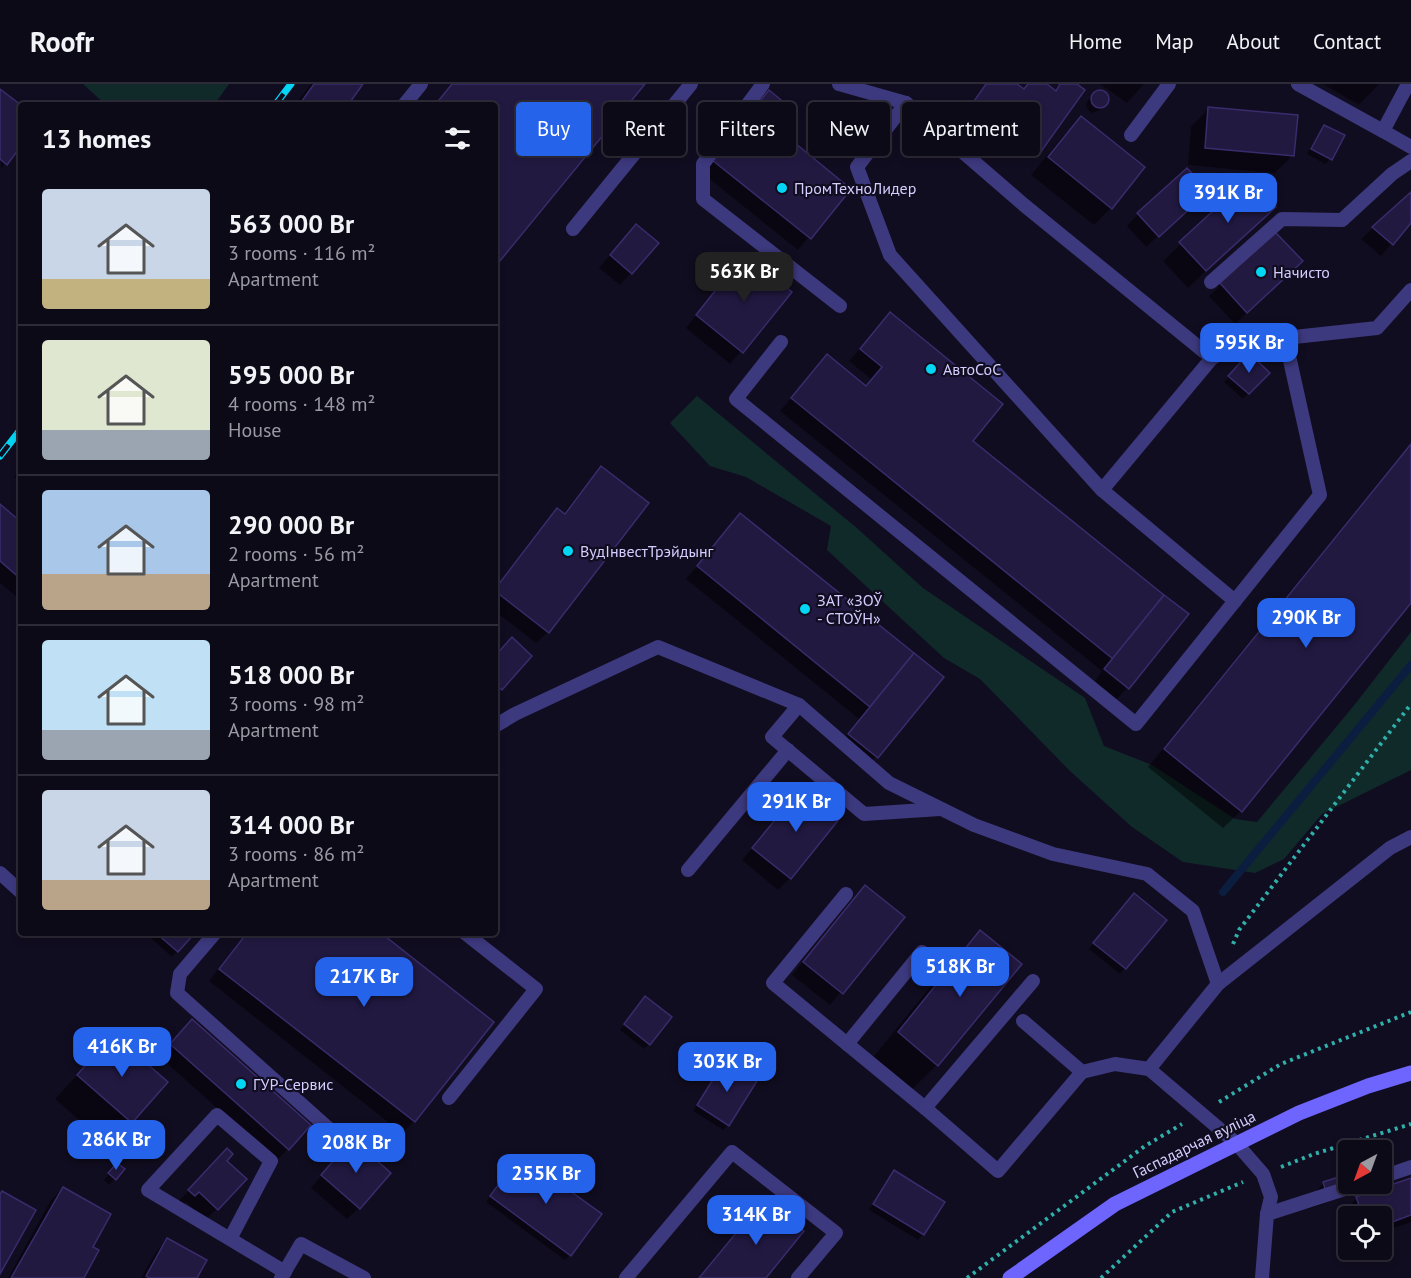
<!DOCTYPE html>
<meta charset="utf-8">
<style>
:root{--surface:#0d0a18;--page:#1b1825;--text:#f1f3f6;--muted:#9a9aa2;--line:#2d2b37;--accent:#2563eb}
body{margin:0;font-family:"PT Sans",sans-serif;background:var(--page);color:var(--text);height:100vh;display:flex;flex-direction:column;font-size:22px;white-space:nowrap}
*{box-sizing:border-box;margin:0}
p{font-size:20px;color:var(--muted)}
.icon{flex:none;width:33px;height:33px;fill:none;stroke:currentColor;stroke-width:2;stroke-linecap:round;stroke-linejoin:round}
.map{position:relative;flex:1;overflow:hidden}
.panel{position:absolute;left:18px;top:18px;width:480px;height:834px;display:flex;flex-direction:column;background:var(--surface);border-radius:6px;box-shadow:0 3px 9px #0003,0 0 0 2px var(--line)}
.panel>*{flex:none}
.top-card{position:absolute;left:516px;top:18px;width:570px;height:54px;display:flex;gap:12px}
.needle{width:39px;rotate:221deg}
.tools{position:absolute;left:1338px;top:1056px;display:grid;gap:12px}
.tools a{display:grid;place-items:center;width:54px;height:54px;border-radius:6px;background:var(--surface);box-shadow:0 3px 9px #0003,0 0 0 2px var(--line);font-size:30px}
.price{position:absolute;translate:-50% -51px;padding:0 14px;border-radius:12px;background:var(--accent);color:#fff;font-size:20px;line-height:39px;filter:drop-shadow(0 2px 3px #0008)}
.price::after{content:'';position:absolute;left:50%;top:36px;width:18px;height:14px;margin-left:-9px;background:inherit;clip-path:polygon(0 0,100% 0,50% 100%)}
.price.on{background:#222;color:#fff}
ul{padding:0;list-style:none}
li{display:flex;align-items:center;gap:18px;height:150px;padding:0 24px}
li+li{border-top:2px solid var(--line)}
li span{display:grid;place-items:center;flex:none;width:168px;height:120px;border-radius:6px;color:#555}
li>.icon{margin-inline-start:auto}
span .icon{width:72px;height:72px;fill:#fffc;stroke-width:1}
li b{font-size:26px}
h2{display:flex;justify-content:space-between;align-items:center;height:72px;padding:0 24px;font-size:26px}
.pill{padding:0 21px;border-radius:6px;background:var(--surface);box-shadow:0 3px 9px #0003,0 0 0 2px var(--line);font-size:21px;line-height:54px}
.pill.on{background:var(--accent);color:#fff}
header{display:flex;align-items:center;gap:36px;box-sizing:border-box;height:84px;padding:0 30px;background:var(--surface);border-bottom:2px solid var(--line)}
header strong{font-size:28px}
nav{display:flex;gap:33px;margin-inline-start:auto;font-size:21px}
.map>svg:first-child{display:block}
</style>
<header>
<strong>Roofr</strong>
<nav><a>Home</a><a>Map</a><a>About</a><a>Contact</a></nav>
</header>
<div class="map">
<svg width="1411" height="1194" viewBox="0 0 1411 1194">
<rect width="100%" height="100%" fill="#110d20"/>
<!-- green -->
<g fill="#102a2a">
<polygon points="83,0 229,0 214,21 106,21"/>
<polygon points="697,312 858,445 923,504 1085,614 1104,662 1152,681 1235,735 1257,738 1356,619 1411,548 1411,686 1322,730 1284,775 1255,789 1183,778 1132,743 1070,687 980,595 944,574 827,466 831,442 746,393 710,382 670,339"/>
</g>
<!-- shadow -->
<g fill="#0007">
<polygon points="311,0 362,0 346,21 295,21"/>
<polygon points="986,0 1014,0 1024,7 1028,0 1044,0 1055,8 1060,0 1074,0 1039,68 1033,73 968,26"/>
<polygon points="1100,0 1144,0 1127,19"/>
<polygon points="1323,0 1379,0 1359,21"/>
<polygon points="0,7 21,23 21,60 1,85"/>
<polygon points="1101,7 1105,9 1108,15 1100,26 1092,29 1088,26 1086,21 1088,16"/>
<polygon points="769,8 776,45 849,105 798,166 702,89"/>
<polygon points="1208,25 1293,71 1275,89 1188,81 1191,43"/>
<polygon points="1081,34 1111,124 1094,141 1031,91 1063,52"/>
<polygon points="1324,42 1331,75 1325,80 1307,70 1319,48"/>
<polygon points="1249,96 1256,140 1188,204 1163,177"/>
<polygon points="1411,110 1411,137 1381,172 1361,155"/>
<polygon points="1195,119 1146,163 1127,142 1138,130"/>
<polygon points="1275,150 1289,189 1235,240 1209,212"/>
<polygon points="625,154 631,189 620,201 599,184"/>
<polygon points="745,171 790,208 730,280 686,244 734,183"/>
<polygon points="890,230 971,357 1187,531 1127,604 1116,616 1094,598 1102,587 780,327 827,272 865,303 871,295 849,277"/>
<polygon points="1249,271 1268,289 1243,315 1224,298"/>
<polygon points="1411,362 1411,516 1241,727 1223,744 1148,683 1396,377"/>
<polygon points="21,384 21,399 14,393"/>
<polygon points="601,384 548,548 536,559 495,527 495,503 546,438 558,426 563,430 590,396"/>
<polygon points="0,422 21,440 21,510 17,513 0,499"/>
<polygon points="740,431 942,593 865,685 837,663 859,635 686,495"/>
<polygon points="495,572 501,605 495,611"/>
<polygon points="802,705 790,794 778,806 742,776"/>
<polygon points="865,803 903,833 830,921 792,891"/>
<polygon points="1129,816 1164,836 1120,890 1089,865"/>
<polygon points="980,848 937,981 904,1013 866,982 948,881"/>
<polygon points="145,849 193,849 172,873"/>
<polygon points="246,849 379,849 414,1037 402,1049 209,897"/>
<polygon points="640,920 649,960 644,965 620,946"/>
<polygon points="180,948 288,1065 276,1077 159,972"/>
<polygon points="113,952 131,1038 108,1061 55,1015"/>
<polygon points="725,978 728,1041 723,1046 693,1027 720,984"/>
<polygon points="340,1069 359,1124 347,1135 311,1104"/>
<polygon points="225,1077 217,1125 205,1136 186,1118 182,1123 177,1119 215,1078"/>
<polygon points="515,1078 570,1171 565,1176 486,1118"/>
<polygon points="112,1086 123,1086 109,1101 104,1096"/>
<polygon points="894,1088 923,1150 918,1156 869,1126 889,1094"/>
<polygon points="1411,1096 1411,1138 1382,1148 1382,1132 1348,1132 1348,1136 1345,1126 1357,1114"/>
<polygon points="1324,1099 1343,1101 1326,1119 1308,1125 1306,1117"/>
<polygon points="63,1104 91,1164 82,1194 8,1194 51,1116"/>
<polygon points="764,1117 764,1194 698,1194 752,1128"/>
<polygon points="167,1156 195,1194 141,1194 156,1168"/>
</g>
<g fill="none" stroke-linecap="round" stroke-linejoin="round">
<!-- stream -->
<polyline stroke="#0c1e40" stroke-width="8" points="1223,808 1411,581"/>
</g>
<!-- building -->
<g fill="#221941" stroke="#3a2c6c" stroke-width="1.5">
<polygon points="314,0 363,0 348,21 299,21"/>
<polygon points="452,0 645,0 495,183 495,21 435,21"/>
<polygon points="986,0 1017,0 1024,5 1028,0 1047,0 1056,7 1060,0 1077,0 1085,6 1040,69 972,20"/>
<polygon points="0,5 21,21 21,62 7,81 0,75"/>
<circle cx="1100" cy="15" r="9"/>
<polygon points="769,6 793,26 778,45 851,105 811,155 712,76"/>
<polygon points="1208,23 1298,31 1294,72 1205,64"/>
<polygon points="1081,32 1145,83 1112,125 1048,73"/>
<polygon points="1324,41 1345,51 1332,76 1311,65"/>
<polygon points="1187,84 1209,107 1159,153 1137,129"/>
<polygon points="1249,94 1276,123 1206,187 1179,158"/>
<polygon points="1411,108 1411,139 1393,161 1372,143"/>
<polygon points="636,140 659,159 632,190 610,171"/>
<polygon points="1275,148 1303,177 1247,229 1220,199"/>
<polygon points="745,169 792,208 743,269 696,231"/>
<polygon points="890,228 1003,320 973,357 1164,511 1113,575 791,314 827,270 866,302 882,283 860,265"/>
<polygon points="1249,269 1270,289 1249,310 1228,292"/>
<polygon points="1411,360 1411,519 1242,728 1164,665"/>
<polygon points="601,382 649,419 549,549 495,507 495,505 557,424 565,430"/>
<polygon points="0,420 21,438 21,495 0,477"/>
<polygon points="740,429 914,569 870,623 697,482"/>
<polygon points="1164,511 1189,530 1129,605 1104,585"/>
<polygon points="512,553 532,572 502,606 495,600 495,572"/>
<polygon points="914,569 944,593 878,674 848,650"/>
<polygon points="802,703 840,734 791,795 752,764"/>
<polygon points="865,801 905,833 843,910 803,878"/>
<polygon points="1134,809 1167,836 1126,885 1093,859"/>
<polygon points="980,846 1022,880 938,982 898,948"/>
<polygon points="156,849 195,849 178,868"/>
<polygon points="247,849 381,849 494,938 415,1038 219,885"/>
<polygon points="645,912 672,933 650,961 624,940"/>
<polygon points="192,935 311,1041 289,1066 170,960"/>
<polygon points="113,950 168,998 132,1039 77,991"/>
<polygon points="725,976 757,997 729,1042 697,1021"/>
<polygon points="352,1055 391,1089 360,1125 321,1091"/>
<polygon points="227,1064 233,1070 227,1077 247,1095 218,1126 199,1108 195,1112 188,1106"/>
<polygon points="520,1071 602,1130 571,1172 490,1112"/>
<polygon points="117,1079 125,1085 116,1096 108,1089"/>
<polygon points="894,1086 945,1118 924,1151 873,1120"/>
<polygon points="1342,1092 1345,1102 1326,1108 1323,1098"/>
<polygon points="1411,1094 1411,1131 1382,1142 1382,1132 1363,1132 1356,1113"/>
<polygon points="63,1103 111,1130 93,1163 99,1166 84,1194 11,1194"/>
<polygon points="2,1107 36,1126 0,1190 0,1110"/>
<polygon points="764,1115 804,1147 766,1194 699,1194"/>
<polygon points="167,1154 207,1176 197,1194 149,1194 146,1192"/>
</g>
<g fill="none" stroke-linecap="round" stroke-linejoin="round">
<!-- path -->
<g stroke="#2fb0ab" stroke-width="4" stroke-dasharray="3 4.5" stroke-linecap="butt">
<polyline points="1233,860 1239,846 1411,620"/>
<polyline points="1219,1018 1281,980 1411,928"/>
<polyline points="1281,1083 1314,1070 1411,1040"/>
<polyline points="967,1194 1145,1062 1182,1040"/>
<polyline points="1101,1194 1172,1128 1243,1098"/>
</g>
<!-- lane -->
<g stroke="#3d397e" stroke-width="14">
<polyline points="763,0 703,80 703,115 840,222"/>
<polyline points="839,0 906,19 1024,121 1212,274 1252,253 1285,254"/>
<polyline points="1298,0 1383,47"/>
<polyline points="1408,0 1383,47 1411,63"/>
<polyline points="906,19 857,83 890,171 1102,406"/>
<polyline points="404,21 421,0"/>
<polyline points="1131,51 1169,0"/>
<polyline points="573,145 691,0"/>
<polyline points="1211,198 1282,135 1342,136 1392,90 1411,77"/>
<polyline points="781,258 736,315 1136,640 1320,411 1285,254 1377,244 1411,206"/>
<polyline points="1212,274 1102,406 1235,517"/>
<polyline points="799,621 772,653 864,730 940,725"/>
<polyline points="495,642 515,630 658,563 799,621 889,699 974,741 1053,770 1147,790 1193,827 1218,900"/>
<polyline points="688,786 788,666"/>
<polyline points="0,789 21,808"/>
<polyline points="846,810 773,899 925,1024"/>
<polyline points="215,849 180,890 177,909 328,1044"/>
<polyline points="1023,937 1082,988 998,1087 925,1024 1033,897"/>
<polyline points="847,960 922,868"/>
<polyline points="1149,985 1236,1059 1263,1090 1271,1113 1267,1130 1262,1194"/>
<polyline points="1082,988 1115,980 1149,985 1218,900 1390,764 1411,753"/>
<polyline points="449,1014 536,905 465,849"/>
<polyline points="1382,1093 1411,1083"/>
<polyline points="1267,1130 1360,1100"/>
<polyline points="230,1155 271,1077 217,1031 148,1106 285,1188"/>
<polyline points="281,1194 301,1160 364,1194"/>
<polyline points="626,1194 732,1068 836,1149 798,1194"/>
</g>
<!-- secondary -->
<polyline stroke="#6d65fd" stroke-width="15" points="1010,1194 1115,1120 1299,1029 1368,1002 1411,989"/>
<!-- rail casing -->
<g stroke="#03d6f4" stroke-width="7">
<g id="rail">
<polyline points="275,21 291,0"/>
<polyline points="0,372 21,345"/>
</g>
</g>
<!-- rail -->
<use href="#rail" stroke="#110d20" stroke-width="4.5" stroke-dasharray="14" stroke-linecap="butt"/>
</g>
<!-- markers -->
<g fill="#03d6f4" stroke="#110d20" stroke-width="2">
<circle cx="782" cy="104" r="6"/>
<circle cx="1261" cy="188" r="6"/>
<circle cx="931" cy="285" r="6"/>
<circle cx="568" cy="467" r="6"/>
<circle cx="805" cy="525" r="6"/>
<circle cx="241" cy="1000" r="6"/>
</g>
<g text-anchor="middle" stroke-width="4.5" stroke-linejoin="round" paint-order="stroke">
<!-- poi labels -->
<g font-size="16" fill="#d4cdfe" stroke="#110d20" text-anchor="start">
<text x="794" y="110">ПромТехноЛидер</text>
<text x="1273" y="194">Начисто</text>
<text x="943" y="291">АвтоСоС</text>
<text x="580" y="473">ВудІнвестТрэйдынг</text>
<text x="817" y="522">ЗАТ «ЗОЎ<tspan x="817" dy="18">- СТОЎН»</tspan></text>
<text x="253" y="1006">ГУР-Сервис</text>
</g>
<!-- street labels -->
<g font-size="16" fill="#d4cdfe" stroke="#110d20">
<text transform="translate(1194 1060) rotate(-26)" y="6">Гаспадарчая вуліца</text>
</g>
</g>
</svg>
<div class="tools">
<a><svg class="needle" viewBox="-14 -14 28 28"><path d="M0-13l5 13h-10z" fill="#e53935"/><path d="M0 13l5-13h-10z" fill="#9a9aa2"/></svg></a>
<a><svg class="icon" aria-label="locate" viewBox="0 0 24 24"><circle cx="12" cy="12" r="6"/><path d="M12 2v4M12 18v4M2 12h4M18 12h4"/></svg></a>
</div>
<b class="price" style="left:1228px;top:140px">391K Br</b>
<b class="price on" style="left:744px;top:219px">563K Br</b>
<b class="price" style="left:1249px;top:290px">595K Br</b>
<b class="price" style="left:1306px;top:565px">290K Br</b>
<b class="price" style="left:796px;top:749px">291K Br</b>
<b class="price" style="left:960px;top:914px">518K Br</b>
<b class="price" style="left:364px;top:924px">217K Br</b>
<b class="price" style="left:122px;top:994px">416K Br</b>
<b class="price" style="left:727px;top:1009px">303K Br</b>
<b class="price" style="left:116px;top:1087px">286K Br</b>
<b class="price" style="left:356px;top:1090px">208K Br</b>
<b class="price" style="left:546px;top:1121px">255K Br</b>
<b class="price" style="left:756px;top:1162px">314K Br</b>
<div class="top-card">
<a class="pill on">Buy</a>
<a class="pill">Rent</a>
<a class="pill">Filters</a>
<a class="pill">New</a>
<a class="pill">Apartment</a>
</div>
<section class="panel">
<h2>13 homes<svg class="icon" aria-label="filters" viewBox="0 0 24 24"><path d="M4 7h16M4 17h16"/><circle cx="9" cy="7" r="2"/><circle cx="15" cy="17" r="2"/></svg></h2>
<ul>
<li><span style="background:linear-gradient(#c9d6e8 75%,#c2b280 0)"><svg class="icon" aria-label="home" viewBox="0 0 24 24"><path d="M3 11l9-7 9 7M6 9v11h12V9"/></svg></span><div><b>563 000 Br</b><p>3 rooms · 116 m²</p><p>Apartment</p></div></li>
<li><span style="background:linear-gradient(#dfe7d0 75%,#9aa5b1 0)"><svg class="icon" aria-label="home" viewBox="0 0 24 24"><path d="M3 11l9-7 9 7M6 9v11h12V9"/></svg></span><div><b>595 000 Br</b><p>4 rooms · 148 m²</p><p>House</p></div></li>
<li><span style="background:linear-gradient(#a9c7e8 70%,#b9a48a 0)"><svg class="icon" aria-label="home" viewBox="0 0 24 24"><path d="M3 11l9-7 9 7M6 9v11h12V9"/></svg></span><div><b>290 000 Br</b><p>2 rooms · 56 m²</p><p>Apartment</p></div></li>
<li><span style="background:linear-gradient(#bfe0f5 75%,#9aa5b1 0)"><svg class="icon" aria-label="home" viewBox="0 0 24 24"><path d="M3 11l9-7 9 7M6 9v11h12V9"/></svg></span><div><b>518 000 Br</b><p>3 rooms · 98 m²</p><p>Apartment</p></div></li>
<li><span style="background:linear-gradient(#c9d6e8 75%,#b9a48a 0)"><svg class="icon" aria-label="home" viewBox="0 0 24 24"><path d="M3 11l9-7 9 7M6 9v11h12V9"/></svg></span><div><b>314 000 Br</b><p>3 rooms · 86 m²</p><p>Apartment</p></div></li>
</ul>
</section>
</div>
